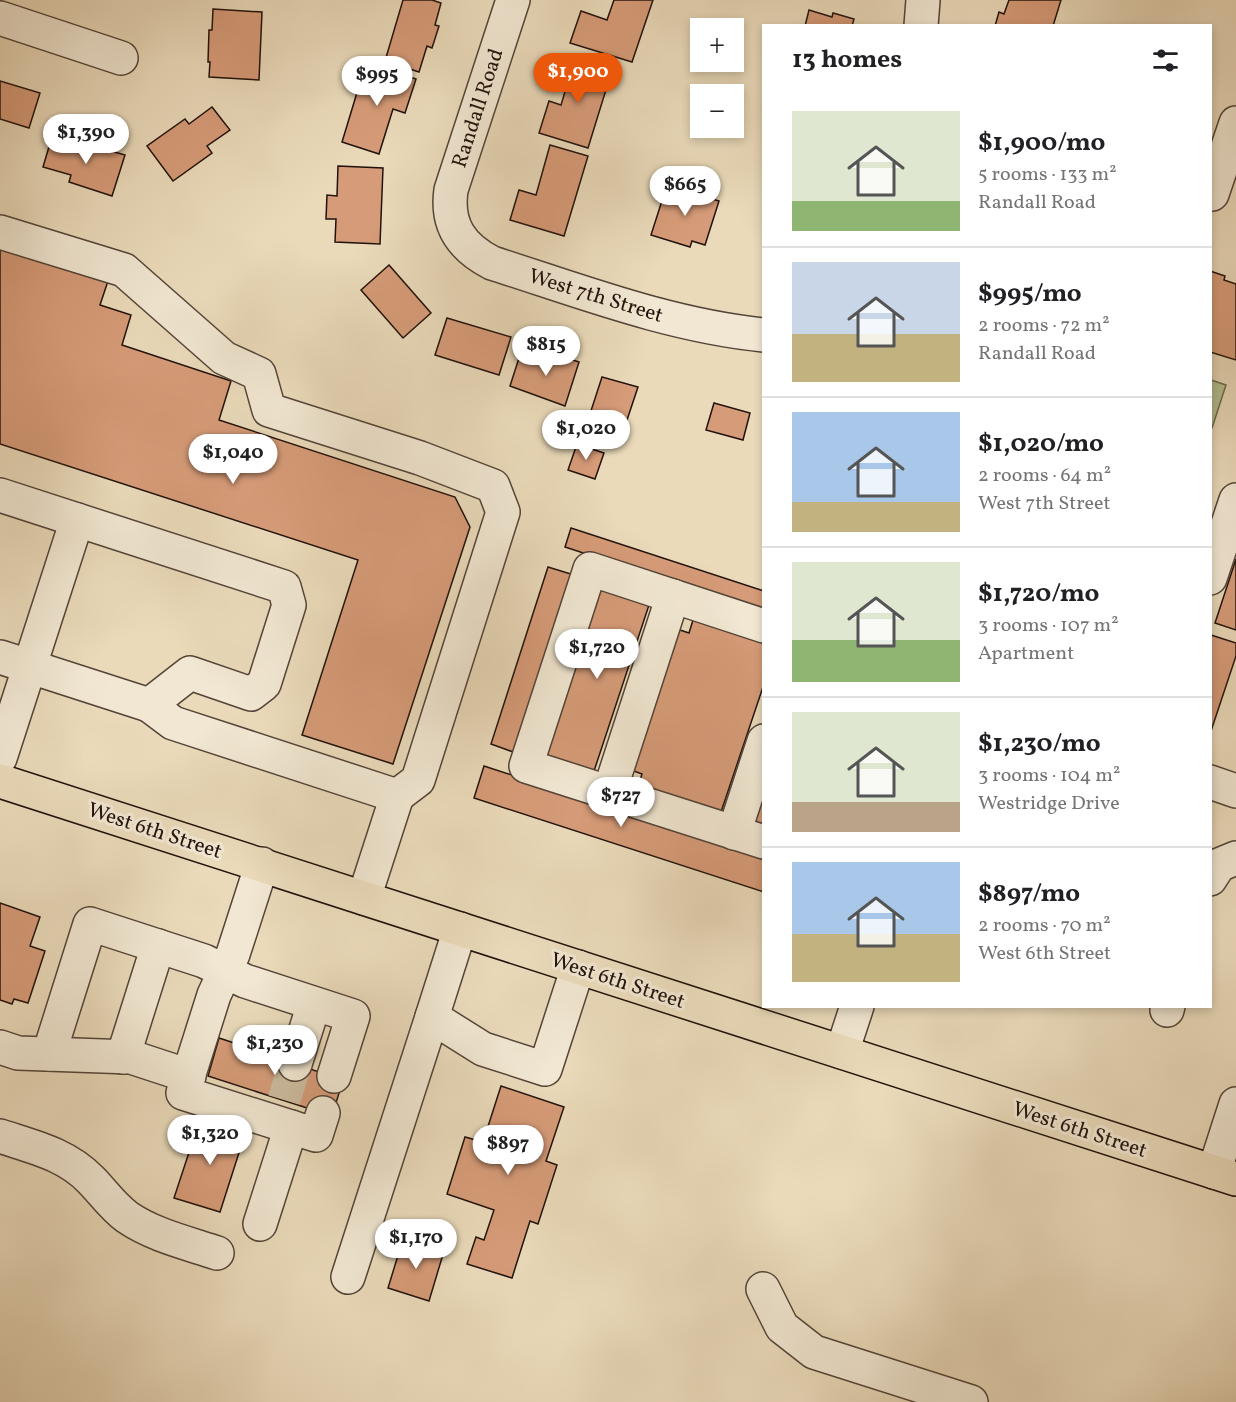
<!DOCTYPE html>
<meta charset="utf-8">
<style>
:root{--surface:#fff;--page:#f6f6f6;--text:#202124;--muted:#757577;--line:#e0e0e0;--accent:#ea580c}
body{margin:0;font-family:Vollkorn,serif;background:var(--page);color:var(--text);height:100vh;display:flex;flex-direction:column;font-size:22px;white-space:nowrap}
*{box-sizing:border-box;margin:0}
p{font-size:20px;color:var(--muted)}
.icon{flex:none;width:33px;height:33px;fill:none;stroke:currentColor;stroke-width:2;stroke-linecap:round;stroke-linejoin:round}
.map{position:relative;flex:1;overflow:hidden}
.drawer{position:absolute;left:762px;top:24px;width:450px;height:984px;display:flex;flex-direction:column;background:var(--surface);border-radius:0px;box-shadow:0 3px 9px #0003}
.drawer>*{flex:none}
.controls{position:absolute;left:690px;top:18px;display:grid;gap:12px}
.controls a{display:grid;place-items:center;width:54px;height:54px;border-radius:0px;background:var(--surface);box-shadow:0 3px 9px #0003;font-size:30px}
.price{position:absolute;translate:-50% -51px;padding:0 14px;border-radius:21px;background:#fff;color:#222;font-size:20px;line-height:39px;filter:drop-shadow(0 2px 3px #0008)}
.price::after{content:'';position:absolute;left:50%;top:36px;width:18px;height:14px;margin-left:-9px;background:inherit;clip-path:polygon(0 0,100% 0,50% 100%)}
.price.on{background:var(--accent);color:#fff}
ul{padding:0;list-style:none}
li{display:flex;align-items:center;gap:18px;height:150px;padding:0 30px}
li+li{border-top:2px solid var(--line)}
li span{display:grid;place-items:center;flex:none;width:168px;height:120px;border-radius:0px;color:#555}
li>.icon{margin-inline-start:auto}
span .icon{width:72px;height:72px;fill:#fffc;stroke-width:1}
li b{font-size:26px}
h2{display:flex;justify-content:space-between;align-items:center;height:72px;padding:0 30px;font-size:26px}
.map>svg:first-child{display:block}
</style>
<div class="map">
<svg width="1236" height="1402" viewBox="0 0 1236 1402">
<rect width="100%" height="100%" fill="#eadaba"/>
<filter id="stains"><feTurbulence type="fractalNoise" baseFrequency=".00333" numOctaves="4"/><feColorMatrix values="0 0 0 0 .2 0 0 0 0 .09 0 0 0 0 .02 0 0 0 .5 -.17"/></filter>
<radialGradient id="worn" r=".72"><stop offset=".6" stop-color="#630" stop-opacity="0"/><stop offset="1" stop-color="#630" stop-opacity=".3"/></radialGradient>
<!-- green -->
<polygon fill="#b5c091" stroke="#6b694e" stroke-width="1.5" points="1211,380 1226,385 1212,428 1210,428"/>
<!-- building -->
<g fill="#d69b78" stroke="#21120c" stroke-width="1.5">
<polygon points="403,0 432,0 441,3 435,25 439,26 432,48 427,46 419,72 385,61"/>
<polygon points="614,0 653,0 632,62 570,43 581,11 607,20"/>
<polygon points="1009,0 1061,0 1053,26 995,26 999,12 1004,14"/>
<polygon points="213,9 262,12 259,80 209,77 210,62 208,62 209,30 212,30"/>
<polygon points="809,10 832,17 833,13 854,19 852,26 805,26"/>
<polygon points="576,55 613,67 588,148 539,133 549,101 561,105"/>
<polygon points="366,63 416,79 405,113 393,109 379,154 342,142"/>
<polygon points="0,81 40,93 29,128 0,119"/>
<polygon points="212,107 230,130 207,146 212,153 173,181 147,146 185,119 189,124"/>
<polygon points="51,140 79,148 80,142 125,155 112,196 69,182 71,175 43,167"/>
<polygon points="550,145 588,156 564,236 510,220 519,190 536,195"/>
<polygon points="338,166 383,168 380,244 335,242 336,219 326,219 327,195 337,196"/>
<polygon points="667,185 719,201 705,245 692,241 690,247 651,235"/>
<polygon points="0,246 108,281 100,305 131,315 122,345 231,381 219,420 455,497 470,527 393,764 302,735 358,560 0,444"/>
<polygon points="389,265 431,313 403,338 361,290"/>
<polygon points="1210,271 1225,276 1224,280 1236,284 1236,360 1210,352"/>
<polygon points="447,318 511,337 499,375 435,355"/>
<polygon points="548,352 579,362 565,406 510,386 520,355 538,360 539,356 546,358"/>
<polygon points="602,377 638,387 624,429 589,417"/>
<polygon points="714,403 750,413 743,440 706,430"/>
<polygon points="577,444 604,453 595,479 568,470"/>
<polygon points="571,528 764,591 764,612 565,547"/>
<polygon points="1236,559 1236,630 1215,623"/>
<polygon points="548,567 574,575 516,753 491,744"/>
<polygon points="599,589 649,605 594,771 545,755"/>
<polygon points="693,620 764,643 764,684 721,812 638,786 642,774 631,770 677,629 689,633"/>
<polygon points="1211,635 1236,643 1236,656 1210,734"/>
<polygon points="484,766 764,857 764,892 474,798"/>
<polygon points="764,780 764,826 750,822"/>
<polygon points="0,903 40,917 30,946 45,951 28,1003 14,999 12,1004 0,1000"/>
<polygon points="219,1038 274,1056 277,1047 291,1051 295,1064 343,1080 332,1116 208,1076"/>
<polygon points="501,1086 564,1107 546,1161 557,1165 538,1224 530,1221 512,1278 467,1264 476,1237 484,1240 494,1210 447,1194 465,1137 483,1142"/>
<polygon points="200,1119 245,1134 220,1212 174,1198"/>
<polygon points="403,1239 444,1251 429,1301 388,1288"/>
</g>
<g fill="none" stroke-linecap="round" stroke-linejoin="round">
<!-- minor-tunnel -->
<polyline stroke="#ccbca0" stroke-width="33" stroke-dasharray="33 16" stroke-linecap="butt" points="284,1100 295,1064"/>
<!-- minor casing -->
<g stroke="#534438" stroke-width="36">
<g id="minor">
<path d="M513,0L451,190C446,225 461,247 492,263C580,291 671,326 764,335"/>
<polyline points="0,18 121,58"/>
<polyline points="921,26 923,0"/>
<polyline points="1212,194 1236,123"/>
<polyline points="0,232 124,270 224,358 259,374 269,410 420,458 493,486 503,512 418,780 397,796"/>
<polyline points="0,495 284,587 289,605 264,684 251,694 190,673 149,705 0,657"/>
<polyline points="1210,578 1236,500"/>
<polyline points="764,626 590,569 526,766 764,842"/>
<polyline points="149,705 173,723 397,796 364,898"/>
<polyline points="0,758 77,520"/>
<polyline points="1210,782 1236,791"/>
<polyline points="609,793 673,596"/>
<polyline points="734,833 764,741"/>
<polyline points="262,864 233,954 214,995 183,1093 316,1135 323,1113"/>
<polyline points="1210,879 1219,865 1236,858"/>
<polyline points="460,929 432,1017 483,1049 545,1069 578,967"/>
<polyline points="1167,1010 1168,1006"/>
<polyline points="0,1047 18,1053 131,1057 189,1076"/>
<polyline points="842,1052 857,1006"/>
<polyline points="49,1054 90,924 204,961 245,981 353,1016 334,1076"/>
<polyline points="123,1057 158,946"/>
<polyline points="295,1064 314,1004"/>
<path d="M0,1136C33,1147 66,1154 91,1180C103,1192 112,1206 127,1217C153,1235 187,1243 217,1253"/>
<polyline points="1214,1172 1236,1104"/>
<polyline points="260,1224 291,1127"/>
<polyline points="348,1277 432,1017"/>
<polyline points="763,1289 782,1327 814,1352 971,1402"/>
</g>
</g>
<!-- major casing -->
<g stroke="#21120c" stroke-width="36">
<polyline id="major" points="0,781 1236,1179"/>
</g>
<!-- minor -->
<use href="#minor" stroke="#f1e7d2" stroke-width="33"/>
<!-- major -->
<use href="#major" stroke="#eadaba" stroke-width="33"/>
</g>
<g text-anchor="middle" stroke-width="6" stroke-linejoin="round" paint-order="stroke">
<!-- street labels -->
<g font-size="21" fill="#21120c" stroke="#f1e7d2">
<text transform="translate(477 108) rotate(-72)" y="7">Randall Road</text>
<text transform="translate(596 295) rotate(17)" y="7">West 7th Street</text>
<text transform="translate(155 830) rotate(18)" y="7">West 6th Street</text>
<text transform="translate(618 980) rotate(18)" y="7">West 6th Street</text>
<text transform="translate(1080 1129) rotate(18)" y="7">West 6th Street</text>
</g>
</g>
<rect width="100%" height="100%" filter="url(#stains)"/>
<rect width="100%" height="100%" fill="url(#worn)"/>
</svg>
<div class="controls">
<a>+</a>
<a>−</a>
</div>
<b class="price on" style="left:578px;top:104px">$1,900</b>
<b class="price" style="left:377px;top:107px">$995</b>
<b class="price" style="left:86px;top:165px">$1,390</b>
<b class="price" style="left:685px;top:217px">$665</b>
<b class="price" style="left:546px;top:377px">$815</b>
<b class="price" style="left:586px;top:461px">$1,020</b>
<b class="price" style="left:233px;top:485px">$1,040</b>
<b class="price" style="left:597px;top:680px">$1,720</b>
<b class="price" style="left:621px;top:828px">$727</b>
<b class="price" style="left:275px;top:1076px">$1,230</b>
<b class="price" style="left:210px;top:1166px">$1,320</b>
<b class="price" style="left:508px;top:1176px">$897</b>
<b class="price" style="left:416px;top:1270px">$1,170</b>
<section class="drawer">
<h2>13 homes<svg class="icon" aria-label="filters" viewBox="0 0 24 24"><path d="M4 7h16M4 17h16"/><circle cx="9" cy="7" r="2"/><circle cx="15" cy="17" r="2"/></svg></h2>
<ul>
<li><span style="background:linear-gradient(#dfe7d0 75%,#8fb573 0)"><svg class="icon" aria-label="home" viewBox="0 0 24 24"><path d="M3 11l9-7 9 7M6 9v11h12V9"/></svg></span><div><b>$1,900/mo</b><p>5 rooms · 133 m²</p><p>Randall Road</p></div></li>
<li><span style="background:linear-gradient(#c9d6e8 60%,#c2b280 0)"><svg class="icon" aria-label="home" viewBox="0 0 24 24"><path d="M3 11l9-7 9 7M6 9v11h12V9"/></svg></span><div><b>$995/mo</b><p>2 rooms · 72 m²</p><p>Randall Road</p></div></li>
<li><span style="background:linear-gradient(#a9c7e8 75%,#c2b280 0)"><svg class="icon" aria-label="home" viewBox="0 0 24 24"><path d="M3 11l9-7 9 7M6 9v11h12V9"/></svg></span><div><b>$1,020/mo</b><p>2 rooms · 64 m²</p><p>West 7th Street</p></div></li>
<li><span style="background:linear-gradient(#dfe7d0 65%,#8fb573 0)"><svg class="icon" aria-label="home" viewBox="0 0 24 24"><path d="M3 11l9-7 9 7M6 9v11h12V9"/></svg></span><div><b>$1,720/mo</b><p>3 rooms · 107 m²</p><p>Apartment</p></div></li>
<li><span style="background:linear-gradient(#dfe7d0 75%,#b9a48a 0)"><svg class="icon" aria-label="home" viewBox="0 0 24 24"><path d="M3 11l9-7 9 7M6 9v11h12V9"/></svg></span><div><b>$1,230/mo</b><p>3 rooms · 104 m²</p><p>Westridge Drive</p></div></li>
<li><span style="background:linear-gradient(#a9c7e8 60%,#c2b280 0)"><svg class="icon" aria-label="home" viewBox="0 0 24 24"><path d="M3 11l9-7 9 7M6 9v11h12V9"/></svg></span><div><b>$897/mo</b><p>2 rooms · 70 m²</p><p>West 6th Street</p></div></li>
</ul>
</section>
</div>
